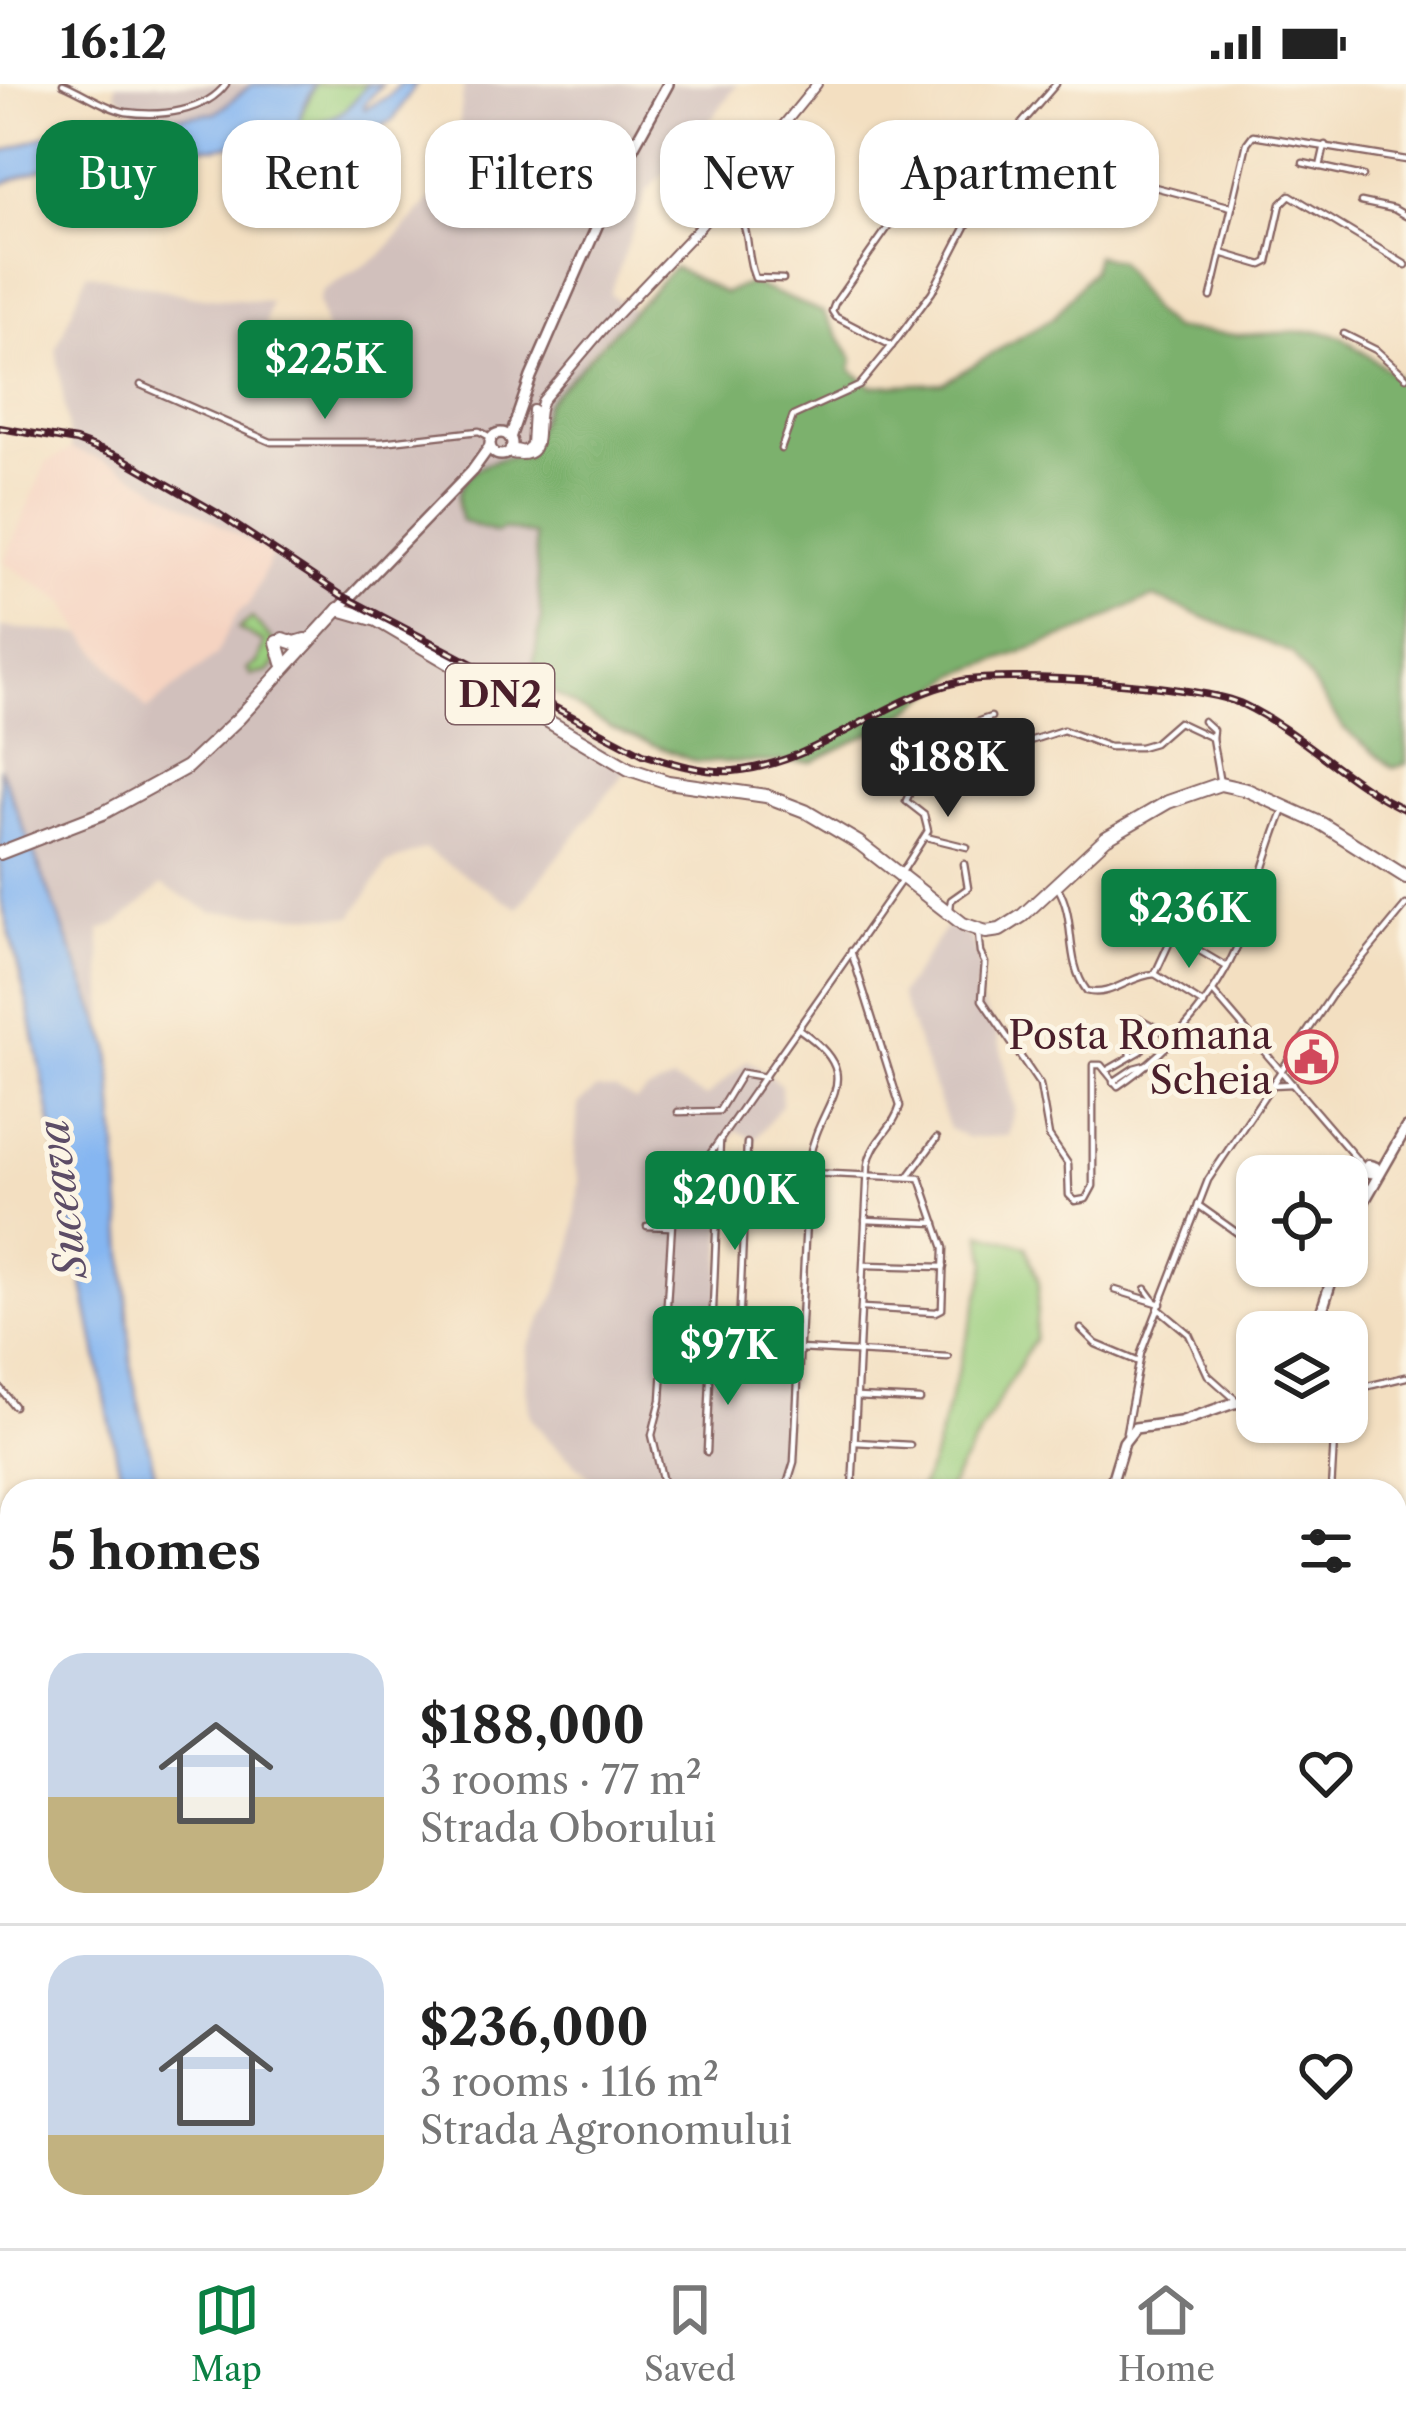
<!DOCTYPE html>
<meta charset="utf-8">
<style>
:root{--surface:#fff;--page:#f2f2f2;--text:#222;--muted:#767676;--line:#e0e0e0;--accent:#0b8043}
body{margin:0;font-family:"Libre Caslon Text",serif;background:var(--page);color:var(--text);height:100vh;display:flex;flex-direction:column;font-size:45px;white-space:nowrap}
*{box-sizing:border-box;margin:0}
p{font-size:39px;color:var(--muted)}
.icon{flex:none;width:66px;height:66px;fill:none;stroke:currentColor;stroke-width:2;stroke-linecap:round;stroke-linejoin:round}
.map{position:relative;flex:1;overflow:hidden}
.drawer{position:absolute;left:0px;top:1395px;width:1407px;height:771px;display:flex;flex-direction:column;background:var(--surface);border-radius:36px 36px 0 0;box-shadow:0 3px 9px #0004}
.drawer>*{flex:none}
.guide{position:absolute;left:36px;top:36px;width:1335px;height:108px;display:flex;gap:24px}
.tools{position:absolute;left:1236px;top:1071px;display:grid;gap:24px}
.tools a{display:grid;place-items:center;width:132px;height:132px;border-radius:24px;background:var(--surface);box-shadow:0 3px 9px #0004;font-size:60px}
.price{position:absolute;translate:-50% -102px;padding:0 27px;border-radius:12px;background:var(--accent);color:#fff;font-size:39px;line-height:78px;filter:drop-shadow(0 3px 6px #0008)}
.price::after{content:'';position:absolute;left:50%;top:72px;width:36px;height:27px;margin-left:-18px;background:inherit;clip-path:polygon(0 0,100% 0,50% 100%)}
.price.current{background:#222;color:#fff}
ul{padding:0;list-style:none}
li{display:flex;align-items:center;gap:36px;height:300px;padding:0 48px}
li+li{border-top:3px solid var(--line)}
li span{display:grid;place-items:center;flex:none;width:336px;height:240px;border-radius:36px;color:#555}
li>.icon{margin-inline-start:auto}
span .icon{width:144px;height:144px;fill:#fffc;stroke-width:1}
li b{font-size:51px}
h2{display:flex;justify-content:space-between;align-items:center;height:144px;padding:0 48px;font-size:51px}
.tag{padding:0 42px;border-radius:36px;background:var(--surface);box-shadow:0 3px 9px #0004;font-size:42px;line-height:108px}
.tag.current{background:var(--accent);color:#fff}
.status{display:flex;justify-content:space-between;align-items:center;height:84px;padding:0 60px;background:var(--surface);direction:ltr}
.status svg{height:33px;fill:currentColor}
.tab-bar{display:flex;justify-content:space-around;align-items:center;height:168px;border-top:3px solid var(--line);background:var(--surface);font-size:33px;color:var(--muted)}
.tab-bar a{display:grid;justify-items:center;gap:6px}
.tab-bar .current{color:var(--accent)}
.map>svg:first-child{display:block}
</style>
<div class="status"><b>16:12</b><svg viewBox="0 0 49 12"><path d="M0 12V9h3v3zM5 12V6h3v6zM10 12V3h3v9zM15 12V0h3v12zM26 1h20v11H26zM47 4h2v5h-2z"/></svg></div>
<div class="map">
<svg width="1406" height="2164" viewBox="0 0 1406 2164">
<rect width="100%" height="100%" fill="#fcf5e5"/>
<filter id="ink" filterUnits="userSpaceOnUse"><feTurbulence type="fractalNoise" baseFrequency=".00833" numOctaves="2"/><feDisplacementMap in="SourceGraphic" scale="24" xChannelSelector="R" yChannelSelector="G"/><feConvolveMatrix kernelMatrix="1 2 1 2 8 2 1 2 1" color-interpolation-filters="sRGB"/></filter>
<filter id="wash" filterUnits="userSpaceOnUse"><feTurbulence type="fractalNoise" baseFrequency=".004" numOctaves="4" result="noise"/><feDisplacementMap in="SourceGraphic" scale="48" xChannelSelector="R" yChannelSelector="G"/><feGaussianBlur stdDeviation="2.7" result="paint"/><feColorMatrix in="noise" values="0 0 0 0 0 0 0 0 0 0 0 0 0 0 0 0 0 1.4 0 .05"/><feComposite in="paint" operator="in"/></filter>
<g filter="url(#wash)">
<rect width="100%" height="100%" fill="#f3dfc1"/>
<!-- built -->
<polygon fill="#f5d3c1" points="71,365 119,382 341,511 147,627 83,550 66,519 4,478 46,379"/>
<!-- industrial -->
<g fill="#d1c0bc">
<polygon points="116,0 252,0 217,29 140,33 115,9"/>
<polygon points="464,0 737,0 693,61 647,107 610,210 632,225 585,274 540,356 455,418 462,437 496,449 503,445 534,450 541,536 531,595 523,607 514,612 630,681 518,824 424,765 387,780 352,833 212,828 162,801 117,840 100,846 105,943 0,683 0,543 83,550 147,626 215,572 239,527 249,521 272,471 119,382 71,365 56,265 87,189 196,213 270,218 262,264 281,299 292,307 321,286 326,247 318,217 323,206 380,172 433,112 440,84 457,61"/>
<polygon points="950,838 972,855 982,884 976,911 997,947 1015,1024 1009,1052 968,1054 949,1045 900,910"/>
<polygon points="748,976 781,1001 782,1021 755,1056 736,1046 727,1064 718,1249 792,1248 784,1380 771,1407 605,1407 547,1354 530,1332 526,1304 528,1262 557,1208 573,1160 579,1096 574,1080 578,1021 596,1005 616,1006 636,1017 647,1007 673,997 706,1013"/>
</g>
<!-- green -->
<g fill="#9ace7e" stroke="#727654" stroke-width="3">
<path d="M315,0H367C349,27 331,40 298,42Z"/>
<polygon points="252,534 273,557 280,574 268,588 251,591 247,585 257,579 264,559 238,545"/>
<polygon points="981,1149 1026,1162 1039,1198 1035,1254 947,1407 919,1407 932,1378 984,1194 987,1178"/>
<polygon points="189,2154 493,2154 491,2164 193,2164"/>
<polygon points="828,2154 1032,2154 1018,2164 839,2164"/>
</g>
<!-- forest -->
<g fill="#7bb16d" stroke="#62684c" stroke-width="3">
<path d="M1096,171L1118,177L1152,227L1172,245L1239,251L1319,247L1342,253L1406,299V680L1393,684L1342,643L1292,569L1154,513L1125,524L1089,544L959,590L893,638L812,678H696L611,644L531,595L541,536L534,451L503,445L496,449L462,437C446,392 488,371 527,372L546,319L674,183L724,209L750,199L823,228L853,275L851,286L872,302L943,299L1054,233L1092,187Z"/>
<polygon points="603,2154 828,2154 839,2164 599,2164"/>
</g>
<!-- water -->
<g fill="#85b6f1" stroke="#686a8e" stroke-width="3">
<path d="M252,0H315L302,26L299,42C331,40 350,26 367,0H382L364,21L365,25L389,12L400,0H416L394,35L356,57L310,63L272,54L216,64L108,58L0,101V69L69,42L216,29Z"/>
<polygon points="0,683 110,963 132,1289 159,1407 126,1407 117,1374 29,925 0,812"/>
</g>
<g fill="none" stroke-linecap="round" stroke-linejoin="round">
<!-- river -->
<polyline stroke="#85b6f1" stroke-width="9" points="169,2154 173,2164"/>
</g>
</g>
<g filter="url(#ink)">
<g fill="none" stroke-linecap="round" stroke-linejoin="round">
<!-- minor casing -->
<g stroke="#856260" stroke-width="9">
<g id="minor">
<path d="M63,0C83,8 105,24 126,28C160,33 206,28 226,0"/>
<polyline points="1303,79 1363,92"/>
<polyline points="1320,83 1325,61"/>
<polyline points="1139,99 1232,123"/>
<path d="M725,118C756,142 742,162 755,194L783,195"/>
<polyline points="1361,118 1394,125 1406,132"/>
<polyline points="1221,169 1262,181 1268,178 1281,120 1290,111 1406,181"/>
<polyline points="1211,213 1247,59 1253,51 1406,76"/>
<polyline points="1344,250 1376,266 1406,293"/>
<polyline points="892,262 836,233 832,227 835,219 919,99 975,123"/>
<polyline points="141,301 271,358 382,358 479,347 492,354"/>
<polyline points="781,365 793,332 859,302 895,258 932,208 1016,46 1056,0"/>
<polyline points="1203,637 1213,646 1212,654"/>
<polyline points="943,656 962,661 1017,661 1063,646 1109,663 1140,663 1154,659 1178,638 1212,654 1220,700"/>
<polyline points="926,753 967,763"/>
<path d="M902,788L928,747L924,731L906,717C928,668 938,650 991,633"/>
<path d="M1058,804C1077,836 1064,876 1087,907C1110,914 1131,891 1155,890L1204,921"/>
<polyline points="950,825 951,816 968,804 964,780"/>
<path d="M978,849L980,869L985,879L982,916L1040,1001L1049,1052L1068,1080L1069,1111L1075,1117L1086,1115L1093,1102V981H1101L1118,1002C1174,964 1223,907 1245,842C1259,803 1268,764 1284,726"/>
<path d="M851,867L900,1022C894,1045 872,1056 868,1081L852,1407"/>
<polyline points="1155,890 1173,851 1227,883"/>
<polyline points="1214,909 1366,1086"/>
<polyline points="1131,971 1129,957 1140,935 1174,954"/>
<polyline points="1106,987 1141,967 1152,946 1158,944"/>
<polyline points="1113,998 1134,984 1149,980"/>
<polyline points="1271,1001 1293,1000"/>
<polyline points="678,1028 719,1027 742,989 765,993"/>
<polyline points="746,1086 920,1094 944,1164 942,1225 936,1228 862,1224"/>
<polyline points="908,1093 937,1054"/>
<polyline points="1198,1121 1257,1163"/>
<polyline points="865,1136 936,1139"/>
<polyline points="647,1142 671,1143"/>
<polyline points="865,1181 944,1183"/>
<polyline points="1146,1205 1154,1216"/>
<polyline points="1115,1206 1161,1220"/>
<polyline points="1159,1225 1189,1250 1208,1291 1235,1315"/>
<polyline points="739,1245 747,1059"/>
<polyline points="1081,1245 1096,1260 1139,1278"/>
<polyline points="799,1265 948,1273"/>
<polyline points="663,1280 709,1280"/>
<polyline points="0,1304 14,1322"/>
<polyline points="1347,1307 1406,1293"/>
<polyline points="857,1313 920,1316"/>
<polyline points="1126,1348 1141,1269 1208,1096 1334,908 1406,821"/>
<polyline points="855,1358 910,1361"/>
<polyline points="707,1368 720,1056"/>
<polyline points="854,1403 908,1406"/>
<polyline points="665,1407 652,1351 661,1316 673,1123 903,794"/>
<path d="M785,1407L794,1378L809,1076C820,1013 871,995 799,945"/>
<polyline points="1331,1407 1335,1338"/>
<polyline points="1395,1552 1406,1556"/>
<polyline points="0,1613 12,1627"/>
<polyline points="1395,1654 1406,1628"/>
<polyline points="1395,1669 1406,1671"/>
<polyline points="0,1672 12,1657"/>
<polyline points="1395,1751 1406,1752"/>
<polyline points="0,1777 12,1788"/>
<polyline points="1395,1822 1406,1820"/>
<polyline points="3,1823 12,1820"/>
<polyline points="0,1975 12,1978"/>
<polyline points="1077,2154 1090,2154"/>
<polyline points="1178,2154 1188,2154"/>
<polyline points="1295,2154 1306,2164"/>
<polyline points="1331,2154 1331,2164"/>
<polyline points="1389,2154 1390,2164"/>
<polyline points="30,2164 30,2154"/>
<polyline points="1035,2164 1053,2154"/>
</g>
</g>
<!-- tertiary casing -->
<g stroke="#856260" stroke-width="12">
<g id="tertiary">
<polyline points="511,364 524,367 531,361 533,326"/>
<path d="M507,369C552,381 531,341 543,316L604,244L701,142L817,0"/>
</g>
</g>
<!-- secondary casing -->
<g stroke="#856260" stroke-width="14">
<g id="secondary">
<circle cx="501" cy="360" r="11"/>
<polyline points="510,354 531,293 625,78 668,0"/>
<polyline points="339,525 472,387 490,362"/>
<polygon points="1368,1081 1375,1083 1374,1089 1367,1088"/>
<polyline points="1347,1147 1406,1044"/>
<polyline points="1315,1248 1336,1182"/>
<polyline points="1109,1407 1124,1358 1135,1344 1180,1338 1234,1319 1257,1316"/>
<polyline points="590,2164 593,2154"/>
</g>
</g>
<!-- primary casing -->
<g stroke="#856260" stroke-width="16">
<g id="primary">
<polyline points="339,525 377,536 629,685 668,698 766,712 805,727 859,759 963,840 986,848 1000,846 1022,832 1106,754 1168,718 1220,700 1247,706 1322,740 1406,793"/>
<polyline points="283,555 295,559 305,556"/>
<polyline points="277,558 283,579"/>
<polyline points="0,769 103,729 187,683 238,635 339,525"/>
</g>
</g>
<!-- minor -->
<use href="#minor" stroke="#fff" stroke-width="4.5"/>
<!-- tertiary -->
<use href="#tertiary" stroke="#fff" stroke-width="8"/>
<!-- secondary -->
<use href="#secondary" stroke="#fff" stroke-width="9"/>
<!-- primary -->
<use href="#primary" stroke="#fff" stroke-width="12"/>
<!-- rail casing -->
<g stroke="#4a1f2b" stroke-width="8">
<path id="rail" d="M0,344L76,357L120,373L217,429L341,511L643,670C672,679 702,689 733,687C818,680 880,614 962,597C1011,588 1201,600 1244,621C1302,649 1348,700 1406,726"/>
</g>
<!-- rail -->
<use href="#rail" stroke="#fcf5e5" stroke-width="3" stroke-dasharray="9" stroke-linecap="butt"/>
</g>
</g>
<!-- icons -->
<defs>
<g id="civic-ring" transform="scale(2.7)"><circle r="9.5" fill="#fcf5e5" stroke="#d1495b" stroke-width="1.5"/><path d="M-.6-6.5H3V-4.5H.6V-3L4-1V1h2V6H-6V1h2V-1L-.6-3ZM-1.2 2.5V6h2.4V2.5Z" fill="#d1495b"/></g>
</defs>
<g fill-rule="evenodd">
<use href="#civic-ring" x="1311" y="973"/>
</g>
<g text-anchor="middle" stroke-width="10" stroke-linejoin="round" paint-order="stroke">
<!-- shield labels -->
<rect fill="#fcf5e5" stroke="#7f5f63" stroke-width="3" x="446" y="580" width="108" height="60" rx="9"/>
<g font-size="36" font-weight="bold" fill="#4a1f2b">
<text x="500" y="623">DN2</text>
</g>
<!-- poi labels -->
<g font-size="39" fill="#4a1f2b" stroke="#fcf5e5" text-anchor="end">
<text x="1272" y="965">Posta Romana<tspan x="1272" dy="45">Scheia</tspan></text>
</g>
<!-- water labels -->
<g font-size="42" font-style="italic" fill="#5c4c66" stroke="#fcf5e5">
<text transform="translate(62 1115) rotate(-97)" y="15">Suceava</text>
</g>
</g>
</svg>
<div class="tools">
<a><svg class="icon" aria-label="locate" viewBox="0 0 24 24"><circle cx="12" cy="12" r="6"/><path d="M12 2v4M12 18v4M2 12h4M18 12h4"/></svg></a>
<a><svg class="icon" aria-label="layers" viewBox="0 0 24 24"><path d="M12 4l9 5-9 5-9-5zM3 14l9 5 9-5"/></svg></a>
</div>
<b class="price" style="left:325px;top:338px">$225K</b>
<b class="price current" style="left:948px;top:736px">$188K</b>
<b class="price" style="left:1189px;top:887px">$236K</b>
<b class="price" style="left:735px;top:1169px">$200K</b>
<b class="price" style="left:728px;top:1324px">$97K</b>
<div class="guide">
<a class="tag current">Buy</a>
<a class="tag">Rent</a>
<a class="tag">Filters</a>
<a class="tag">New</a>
<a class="tag">Apartment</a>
</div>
<section class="drawer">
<h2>5 homes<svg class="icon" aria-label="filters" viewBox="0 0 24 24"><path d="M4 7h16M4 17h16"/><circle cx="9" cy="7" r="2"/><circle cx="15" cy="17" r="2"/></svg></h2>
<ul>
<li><span style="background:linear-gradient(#c9d6e8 60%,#c2b280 0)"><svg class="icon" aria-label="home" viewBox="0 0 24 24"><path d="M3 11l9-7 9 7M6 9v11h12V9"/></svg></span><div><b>$188,000</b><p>3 rooms · 77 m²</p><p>Strada Oborului</p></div><svg class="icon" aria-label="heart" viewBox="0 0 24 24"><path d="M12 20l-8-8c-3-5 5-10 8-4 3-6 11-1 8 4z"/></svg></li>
<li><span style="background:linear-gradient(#c9d6e8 75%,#c2b280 0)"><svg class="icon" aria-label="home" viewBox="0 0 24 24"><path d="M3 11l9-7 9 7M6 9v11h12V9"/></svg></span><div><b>$236,000</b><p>3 rooms · 116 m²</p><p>Strada Agronomului</p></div><svg class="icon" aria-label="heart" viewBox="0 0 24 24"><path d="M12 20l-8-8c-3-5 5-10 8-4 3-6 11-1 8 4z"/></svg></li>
</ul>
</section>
</div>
<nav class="tab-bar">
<a class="current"><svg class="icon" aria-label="map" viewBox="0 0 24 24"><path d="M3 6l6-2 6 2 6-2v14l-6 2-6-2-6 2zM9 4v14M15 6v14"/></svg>Map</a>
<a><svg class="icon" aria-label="saved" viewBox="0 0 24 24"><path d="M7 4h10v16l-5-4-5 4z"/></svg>Saved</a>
<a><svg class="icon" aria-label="home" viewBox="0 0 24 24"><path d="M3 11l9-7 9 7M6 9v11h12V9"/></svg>Home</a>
</nav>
